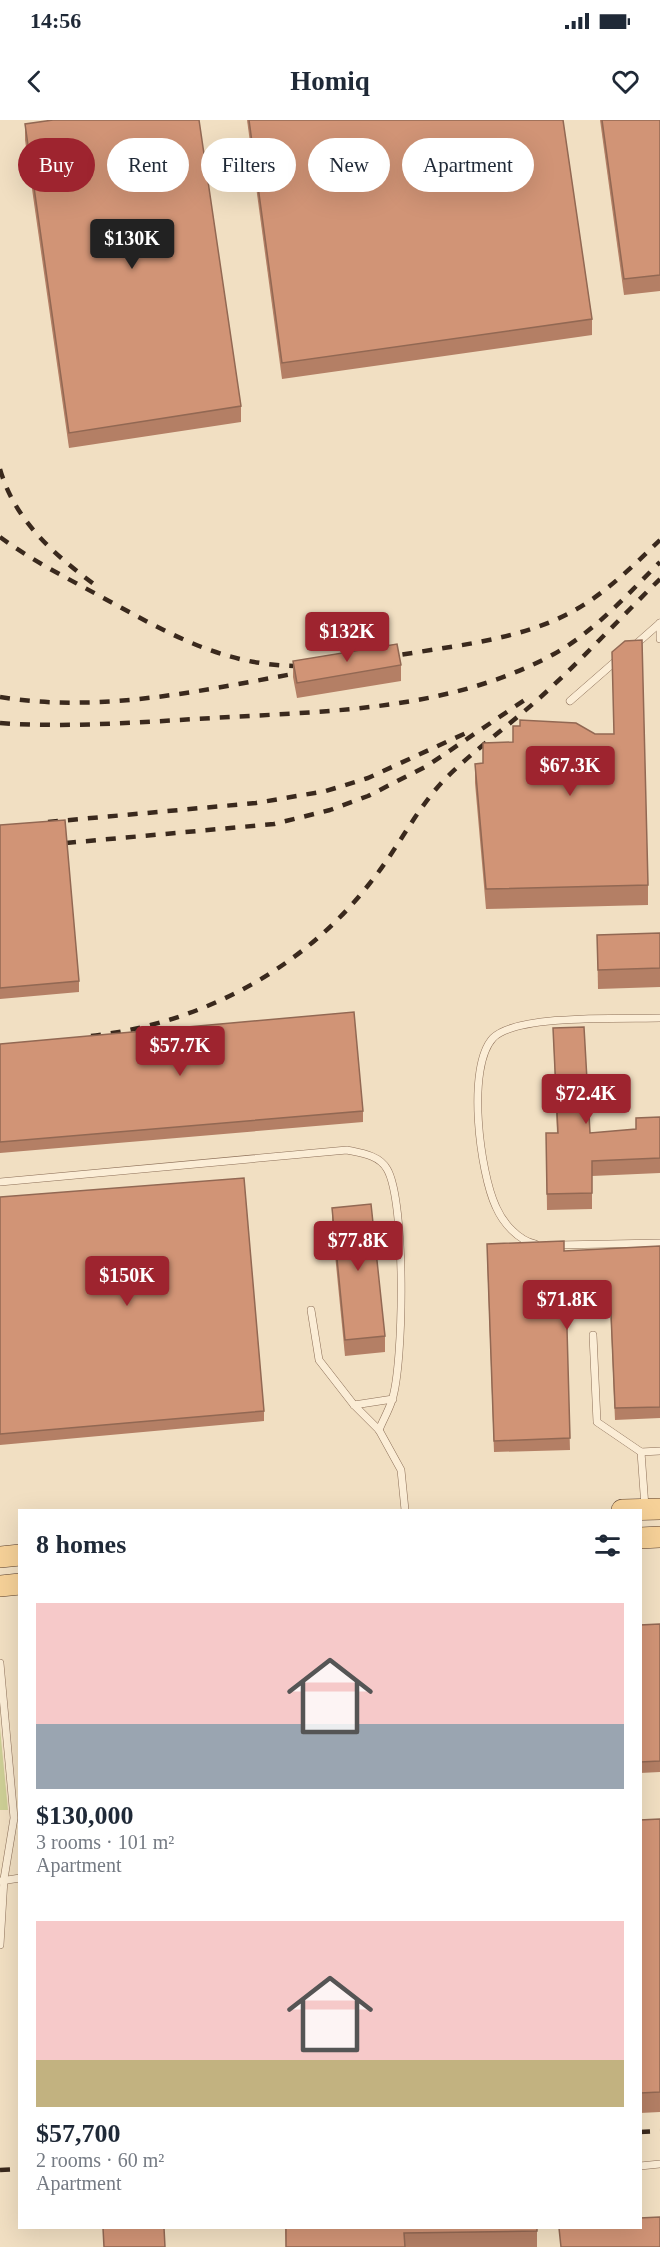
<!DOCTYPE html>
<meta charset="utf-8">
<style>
:root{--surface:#fff;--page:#f6f6f7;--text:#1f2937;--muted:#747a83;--accent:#9e242f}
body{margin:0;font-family:Georgia,serif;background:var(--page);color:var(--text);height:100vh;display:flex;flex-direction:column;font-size:22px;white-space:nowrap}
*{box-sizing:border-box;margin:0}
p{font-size:20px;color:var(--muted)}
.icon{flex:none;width:33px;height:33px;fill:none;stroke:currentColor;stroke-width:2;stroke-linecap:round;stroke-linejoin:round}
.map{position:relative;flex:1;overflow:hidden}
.sheet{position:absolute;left:18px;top:1389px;width:624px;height:720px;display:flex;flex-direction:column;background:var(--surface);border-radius:0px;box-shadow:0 6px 24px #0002}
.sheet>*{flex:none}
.hud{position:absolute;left:18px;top:18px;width:624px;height:54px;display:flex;gap:12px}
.price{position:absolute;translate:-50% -51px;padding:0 14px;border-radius:6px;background:var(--accent);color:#fff;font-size:20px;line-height:39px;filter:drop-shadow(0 2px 3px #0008)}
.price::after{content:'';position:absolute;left:50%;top:36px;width:18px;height:14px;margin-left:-9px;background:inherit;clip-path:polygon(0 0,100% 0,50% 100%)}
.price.selected{background:#222;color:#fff}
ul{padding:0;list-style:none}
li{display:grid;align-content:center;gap:12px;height:318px;padding:0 18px}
li span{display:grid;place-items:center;height:186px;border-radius:0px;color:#555}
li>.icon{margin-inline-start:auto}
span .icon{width:108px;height:108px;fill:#fffc;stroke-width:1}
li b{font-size:26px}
h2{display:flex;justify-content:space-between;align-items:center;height:72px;padding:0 18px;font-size:26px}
.tag{padding:0 21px;border-radius:27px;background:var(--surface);box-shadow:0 6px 24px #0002;font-size:21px;line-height:54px}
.tag.selected{background:var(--accent);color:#fff}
.status{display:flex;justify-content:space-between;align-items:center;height:42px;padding:0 30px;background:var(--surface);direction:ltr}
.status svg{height:16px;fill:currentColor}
header{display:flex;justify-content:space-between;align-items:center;height:78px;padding:0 18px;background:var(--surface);font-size:27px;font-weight:800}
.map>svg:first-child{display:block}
</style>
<div class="status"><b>14:56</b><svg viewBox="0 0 49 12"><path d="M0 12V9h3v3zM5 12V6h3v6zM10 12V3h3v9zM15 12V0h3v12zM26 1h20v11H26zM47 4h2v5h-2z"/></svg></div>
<header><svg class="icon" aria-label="back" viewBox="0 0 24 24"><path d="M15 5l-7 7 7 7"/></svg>Homiq<svg class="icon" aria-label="heart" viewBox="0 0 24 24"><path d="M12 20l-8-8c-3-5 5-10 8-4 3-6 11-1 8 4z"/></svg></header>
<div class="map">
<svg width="660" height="2127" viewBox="0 0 660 2127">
<rect width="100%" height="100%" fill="#f1dfc2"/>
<!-- green -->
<polygon fill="#cdcf95" points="0,1608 8,1690 0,1690"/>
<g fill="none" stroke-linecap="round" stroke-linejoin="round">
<!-- service casing -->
<g stroke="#8c6f58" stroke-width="8">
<g id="service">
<polyline points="660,503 660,519"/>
<polyline points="635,525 660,503"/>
<polyline points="570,581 617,540"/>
<path d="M0,1062L347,1030C361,1033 379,1035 387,1049C406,1081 404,1244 392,1280C389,1290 383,1300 379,1310"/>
<path d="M535,1124C518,1120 503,1103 496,1087C480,1053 466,947 493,918C516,894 626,899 660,898"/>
<polyline points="558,1125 660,1123"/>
<polyline points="311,1190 319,1240 354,1285 379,1310 401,1350 405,1390"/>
<polyline points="593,1215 597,1302 641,1332 645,1387"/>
<polyline points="354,1285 393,1279"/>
<polyline points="641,1332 660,1331"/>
<polyline points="0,1543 14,1698 4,1759 0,1825"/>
<polyline points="1,1761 20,1758"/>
<polyline points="640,2046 660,2044"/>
</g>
</g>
<!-- primary casing -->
<g stroke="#593e2c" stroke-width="22">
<g id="primary">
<polyline points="622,1390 660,1389"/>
<polyline points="640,1418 660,1417"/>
<polyline points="0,1437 20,1435"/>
<polyline points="0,1466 20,1464"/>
</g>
</g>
<!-- service -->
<use href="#service" stroke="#fbedd6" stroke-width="7"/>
<!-- primary -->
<use href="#primary" stroke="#f6d198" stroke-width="21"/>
<!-- rail -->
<g stroke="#3a291d" stroke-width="4.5" stroke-dasharray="10 10" stroke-linecap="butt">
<path d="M0,349C15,402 56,436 99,468"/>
<path d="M0,417C31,440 65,457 98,475C166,512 223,547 303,546"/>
<path d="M383,538C446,526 519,522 575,490C607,472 634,445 660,420"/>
<path d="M0,577C103,594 209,569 309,551"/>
<path d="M0,603C71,608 142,602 213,598C329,591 449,591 554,534C595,511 627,475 660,442"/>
<polyline points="48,702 256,683 326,671 368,658 466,613"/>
<polyline points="66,723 274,704 330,690 368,676 427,646 529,577"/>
<path d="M91,916C200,904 302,850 370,763C397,730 415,691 444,660C472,632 504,609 534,583C578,544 618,500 660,459"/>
<polyline points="640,2012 660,2011"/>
<polyline points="0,2050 20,2049"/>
</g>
</g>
<!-- wall -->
<g fill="#b47f65">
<polygon points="247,0 563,0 592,199 592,215 282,259"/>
<polygon points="600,0 660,0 660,171 624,175"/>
<polygon points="25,4 241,286 241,302 69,328 25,20"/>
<polygon points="612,532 648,765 648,785 486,789 475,663 475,644 483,643 595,614 614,614"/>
<polygon points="293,541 401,545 401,561 297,578 293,557"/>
<polygon points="0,705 79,861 79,872 0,879"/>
<polygon points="660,813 660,867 598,869 597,815"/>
<polygon points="553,908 590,1013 636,1009 660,997 660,1053 592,1056 592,1089 547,1090 546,1013 557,1013"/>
<polygon points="0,924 363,991 363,1002 0,1033"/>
<polygon points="0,1077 264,1291 264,1301 0,1325"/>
<polygon points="332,1088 385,1216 385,1232 345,1236 332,1104"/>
<polygon points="660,1126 660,1298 615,1300 610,1182 566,1184 570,1330 494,1332 487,1135"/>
<polygon points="660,1504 660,1652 640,1653 640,1505"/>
<polygon points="660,1699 660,1992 640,1993 640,1700"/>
<polygon points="285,2108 537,2108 537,2127 286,2127"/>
</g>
<!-- building -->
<g fill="#d19476" stroke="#926853" stroke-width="1.5">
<polygon points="53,0 199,0 241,286 69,313 25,4"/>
<polygon points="249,0 563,0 592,199 282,243"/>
<polygon points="602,0 660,0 660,155 624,159"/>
<polygon points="642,520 648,765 486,769 475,644 483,643 483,623 513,622 513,606 520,606 520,600 576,603 595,614 614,614 612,532 625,521"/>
<polygon points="397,524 401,545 297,563 293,541"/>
<polygon points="65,700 79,861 0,868 0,705"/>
<polygon points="660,813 660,848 598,850 597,815"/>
<polygon points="354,892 363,991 0,1022 0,924"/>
<polygon points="584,907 590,1013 636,1009 636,998 660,997 660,1038 592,1041 592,1073 547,1074 546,1013 558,1013 553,908"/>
<polygon points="244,1058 264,1291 0,1314 0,1077"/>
<polygon points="371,1084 385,1216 345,1220 332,1088"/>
<polygon points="564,1121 564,1131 660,1126 660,1287 615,1288 610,1170 566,1172 570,1318 494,1321 487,1124"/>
<polygon points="660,1504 660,1641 640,1642 640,1505"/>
<polygon points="660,1699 660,1972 640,1973 640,1700"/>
<polygon points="660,2097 660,2127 561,2127 559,2108 640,2108 640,2098"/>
<polygon points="103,2108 164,2108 165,2127 104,2127"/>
<polygon points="286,2108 537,2108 537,2111 404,2113 405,2127 286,2127"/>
</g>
</svg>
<b class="price selected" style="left:132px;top:150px">$130K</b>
<b class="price" style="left:347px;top:543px">$132K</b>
<b class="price" style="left:570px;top:677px">$67.3K</b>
<b class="price" style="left:180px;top:957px">$57.7K</b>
<b class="price" style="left:586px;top:1005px">$72.4K</b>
<b class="price" style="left:358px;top:1152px">$77.8K</b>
<b class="price" style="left:127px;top:1187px">$150K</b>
<b class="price" style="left:567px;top:1211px">$71.8K</b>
<div class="hud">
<a class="tag selected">Buy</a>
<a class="tag">Rent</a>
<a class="tag">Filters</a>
<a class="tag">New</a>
<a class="tag">Apartment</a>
</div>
<section class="sheet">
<h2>8 homes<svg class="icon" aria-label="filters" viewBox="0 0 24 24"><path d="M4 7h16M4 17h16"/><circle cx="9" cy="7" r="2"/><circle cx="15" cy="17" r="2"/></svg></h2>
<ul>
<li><span style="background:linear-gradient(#f6c9c9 65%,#9aa5b1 0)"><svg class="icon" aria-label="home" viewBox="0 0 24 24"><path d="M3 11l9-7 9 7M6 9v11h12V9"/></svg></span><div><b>$130,000</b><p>3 rooms · 101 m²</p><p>Apartment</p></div></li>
<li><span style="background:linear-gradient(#f6c9c9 75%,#c2b280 0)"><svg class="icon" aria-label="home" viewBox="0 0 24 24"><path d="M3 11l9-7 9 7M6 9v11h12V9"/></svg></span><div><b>$57,700</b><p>2 rooms · 60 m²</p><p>Apartment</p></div></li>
</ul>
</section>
</div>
